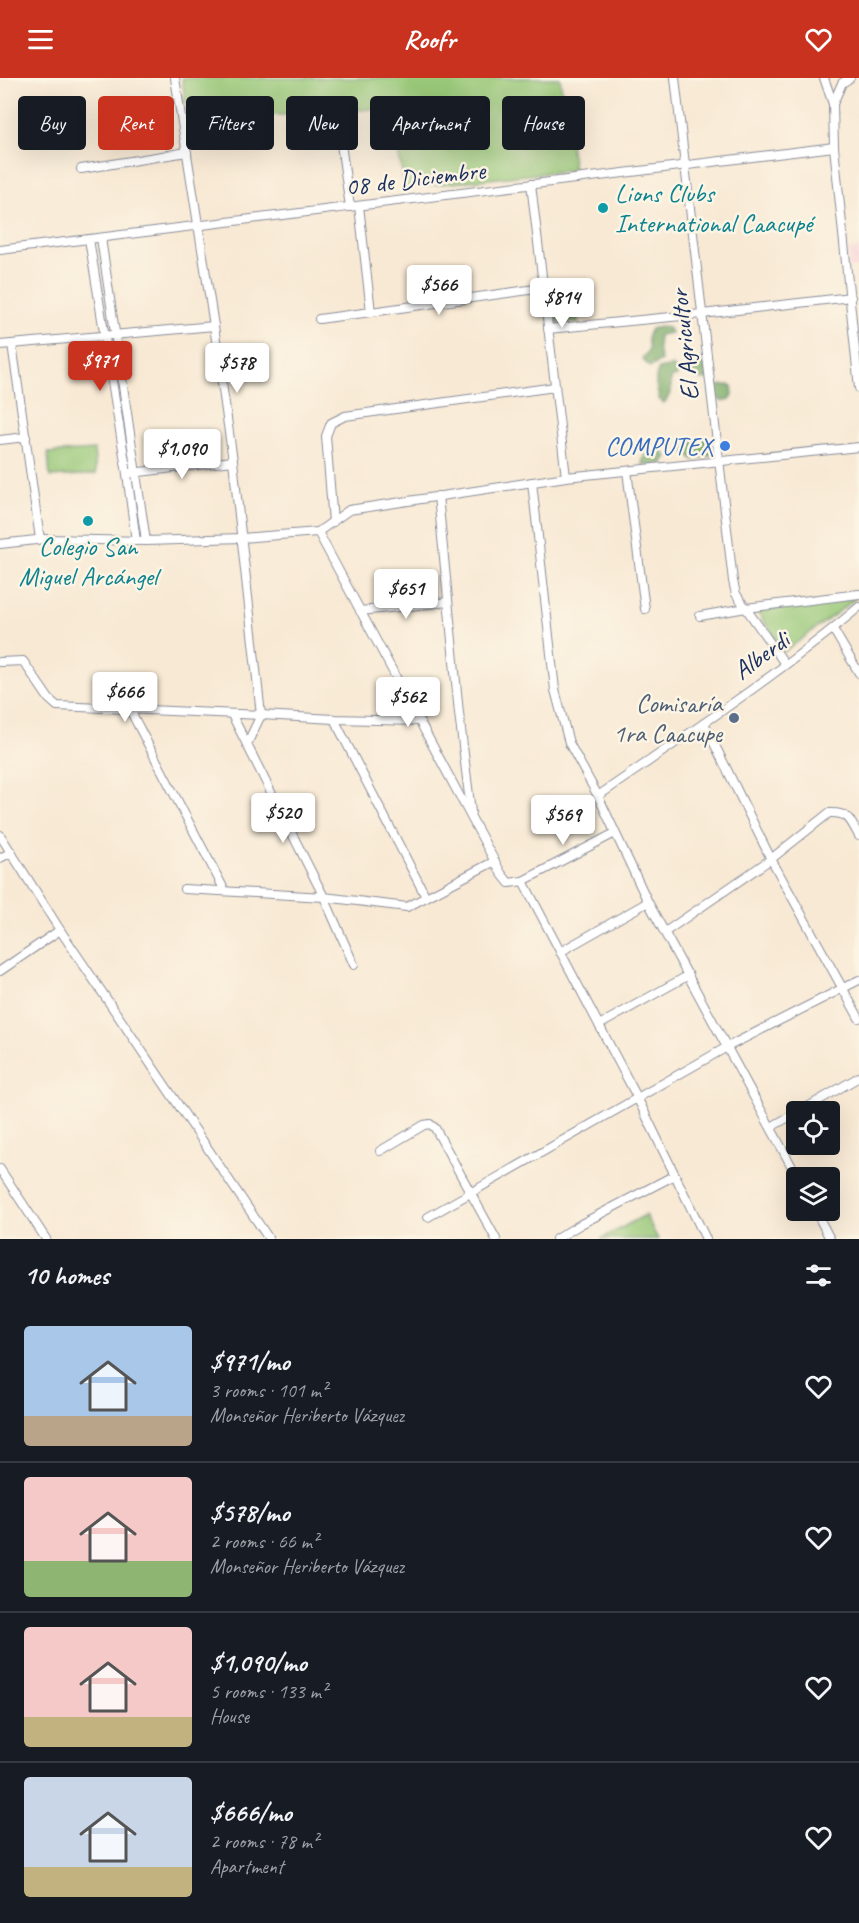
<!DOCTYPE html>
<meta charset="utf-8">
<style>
:root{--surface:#171b24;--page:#20242c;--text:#f1f3f6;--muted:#9ea1a6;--line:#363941;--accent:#c8321e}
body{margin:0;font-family:Caveat,sans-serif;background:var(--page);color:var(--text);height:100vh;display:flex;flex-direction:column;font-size:22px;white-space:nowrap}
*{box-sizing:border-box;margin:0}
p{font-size:20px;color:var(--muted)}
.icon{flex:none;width:33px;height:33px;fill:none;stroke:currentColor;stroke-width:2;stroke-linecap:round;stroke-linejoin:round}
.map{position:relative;height:1161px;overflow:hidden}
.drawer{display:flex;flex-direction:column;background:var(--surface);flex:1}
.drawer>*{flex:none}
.banner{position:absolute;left:18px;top:18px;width:824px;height:54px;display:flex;gap:12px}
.fabs{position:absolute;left:786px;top:1023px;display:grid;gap:12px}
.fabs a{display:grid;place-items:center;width:54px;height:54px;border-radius:6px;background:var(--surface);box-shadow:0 6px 24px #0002;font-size:30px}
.price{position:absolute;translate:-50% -51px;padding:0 14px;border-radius:6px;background:#fff;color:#222;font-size:20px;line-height:39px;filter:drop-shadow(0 2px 3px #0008)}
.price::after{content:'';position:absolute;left:50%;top:36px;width:18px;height:14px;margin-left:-9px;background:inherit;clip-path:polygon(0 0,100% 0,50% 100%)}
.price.selected{background:var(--accent);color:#fff}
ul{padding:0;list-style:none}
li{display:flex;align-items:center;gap:18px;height:150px;padding:0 24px}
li+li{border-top:2px solid var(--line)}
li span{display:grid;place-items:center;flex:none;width:168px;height:120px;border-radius:6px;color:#555}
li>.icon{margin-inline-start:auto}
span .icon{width:72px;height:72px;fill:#fffc;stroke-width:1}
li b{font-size:26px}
h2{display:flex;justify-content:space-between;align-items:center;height:72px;padding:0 24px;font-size:26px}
.tag{padding:0 21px;border-radius:6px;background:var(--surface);box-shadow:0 6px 24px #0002;font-size:21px;line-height:54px}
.tag.selected{background:var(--accent);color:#fff}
header{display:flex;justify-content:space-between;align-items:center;height:78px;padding:0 24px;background:var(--accent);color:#fff;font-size:27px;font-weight:800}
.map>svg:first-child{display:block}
</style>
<header><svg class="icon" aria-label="menu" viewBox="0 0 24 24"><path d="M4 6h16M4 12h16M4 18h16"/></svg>Roofr<svg class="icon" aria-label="heart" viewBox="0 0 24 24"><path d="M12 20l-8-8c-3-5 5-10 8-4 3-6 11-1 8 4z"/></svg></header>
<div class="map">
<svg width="859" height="1161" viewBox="0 0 859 1161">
<rect width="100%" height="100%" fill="#fcf5e5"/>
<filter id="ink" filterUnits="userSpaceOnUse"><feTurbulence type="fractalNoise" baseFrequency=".0167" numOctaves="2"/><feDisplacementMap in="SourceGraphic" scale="12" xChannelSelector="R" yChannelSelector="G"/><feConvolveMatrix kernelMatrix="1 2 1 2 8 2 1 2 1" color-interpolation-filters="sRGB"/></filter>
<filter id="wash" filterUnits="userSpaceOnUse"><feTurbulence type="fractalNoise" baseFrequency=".008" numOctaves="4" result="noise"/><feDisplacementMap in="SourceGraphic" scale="24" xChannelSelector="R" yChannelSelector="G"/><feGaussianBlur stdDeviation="1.35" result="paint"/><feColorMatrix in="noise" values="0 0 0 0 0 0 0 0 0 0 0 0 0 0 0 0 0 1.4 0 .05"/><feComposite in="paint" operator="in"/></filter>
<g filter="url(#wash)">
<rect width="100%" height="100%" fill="#f8e9d4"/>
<!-- built -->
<polygon fill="#f5cfd9" points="859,170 859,189 848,190 849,172"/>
<!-- green -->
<g fill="#98c878" stroke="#5a7c6b" stroke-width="1.5">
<polygon points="182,0 560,0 574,92 405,110 390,30 188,43"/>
<polygon points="94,372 96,396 50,399 48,375"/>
<polygon points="857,520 784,574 757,533"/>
<polygon points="645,1137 658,1161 601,1161"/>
</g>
<!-- forest -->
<g fill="#7aac68" stroke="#4a6e63" stroke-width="1.5">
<polygon points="559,230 568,231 568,237 579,241 578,245 551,245 550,236 554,231"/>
<polygon points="661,249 668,249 671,255 659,257 658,271 661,283 650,289 642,281 649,272 647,259 651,251"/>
<polygon points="701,284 706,286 707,302 697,301 692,296 692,286"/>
<path d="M672,288L676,291L677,298L671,300C671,311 672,316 664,325L659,321C657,310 653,301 659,291Z"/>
<polygon points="727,307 732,308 733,316 730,322 721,323 715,316 716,308"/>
<polygon points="704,360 712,366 712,377 694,382 683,373 693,363"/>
<polygon points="658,369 667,378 662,386 653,388 642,386 645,375"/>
</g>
</g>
<g filter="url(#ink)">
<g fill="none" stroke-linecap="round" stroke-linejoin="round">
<!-- minor casing -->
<g stroke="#8a8c99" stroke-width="10">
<g id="minor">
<polyline points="675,0 733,503 736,516 785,586"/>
<polyline points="824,0 833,26"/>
<polyline points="850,0 842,5 833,26 834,69 859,310"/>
<polyline points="338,45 350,129"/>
<polyline points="81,91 187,74"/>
<polyline points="531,106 566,399"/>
<polyline points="359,128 371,234 543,210"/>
<polyline points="101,160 146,463"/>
<polyline points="89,161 127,396 136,463"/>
<polyline points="0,172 834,69"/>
<polyline points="319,241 371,234"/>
<polyline points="548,251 702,236 851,219"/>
<polyline points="12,266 40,461"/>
<polyline points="0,267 214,248"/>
<polyline points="0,362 26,359"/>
<polyline points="627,393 645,531"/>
<polyline points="131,395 233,383"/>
<polyline points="532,404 555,612 569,665 598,718 648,824 798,1100"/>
<polyline points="438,418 459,635 471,734"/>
<polyline points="333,444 326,358 331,345 345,338 555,309"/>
<polyline points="318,454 501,795 509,805 523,803 615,755"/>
<polyline points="0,466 45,461 146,463 242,460 318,454 349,432 566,399 859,369"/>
<polyline points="360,533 448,524"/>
<polyline points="700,538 746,530 859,516"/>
<polyline points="833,551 859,595"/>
<polyline points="0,584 23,583 49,621 57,628 261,637 233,383 214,248 175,0"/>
<polyline points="130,632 225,813"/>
<polyline points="232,637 324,819 354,887"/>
<polyline points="334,641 426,819"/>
<polyline points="704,645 771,781 859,940"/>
<polyline points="247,666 261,637 334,641 419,643"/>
<path d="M598,718C685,658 778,597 859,529"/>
<polyline points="0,757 60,852 269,1161"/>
<polyline points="0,780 12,774"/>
<polyline points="523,803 637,1019 706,1161"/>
<polyline points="184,811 324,819 407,829 495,783"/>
<path d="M665,854L771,781L829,735C849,734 850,742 859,758"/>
<polyline points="560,874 648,824"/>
<polyline points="0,893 60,852"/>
<polyline points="599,947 689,897"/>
<polyline points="799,1034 859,999"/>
<polyline points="771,1049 796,1035"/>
<polyline points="380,1073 424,1047 430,1046 435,1050 496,1161"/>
<polyline points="0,1091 46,1161"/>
<polyline points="815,1132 830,1161"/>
<polyline points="428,1139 727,969 859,902"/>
<polyline points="556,1161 581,1146 675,1097"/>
</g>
</g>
<!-- minor -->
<use href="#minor" stroke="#fff" stroke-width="8"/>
</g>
</g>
<!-- markers -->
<g fill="#0f9aa8" stroke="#fcf5e5" stroke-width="2">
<circle cx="603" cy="130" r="6"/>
<circle cx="88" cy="443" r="6"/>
</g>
<circle fill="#3f7fe0" stroke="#fcf5e5" stroke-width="2" cx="725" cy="368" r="6"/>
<circle fill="#5c6f8a" stroke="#fcf5e5" stroke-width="2" cx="734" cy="640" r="6"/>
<g text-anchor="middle" stroke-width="5" stroke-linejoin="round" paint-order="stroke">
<!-- street labels -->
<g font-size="26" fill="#1b2f5e" stroke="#fcf5e5">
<text transform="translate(415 100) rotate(-7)" y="9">08 de Diciembre</text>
<text transform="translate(684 267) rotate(-96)" y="9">El Agricultor</text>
<text transform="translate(761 577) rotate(-36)" y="9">Alberdi</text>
</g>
<!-- culture labels -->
<g font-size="26" fill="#0d838f" stroke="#fcf5e5" text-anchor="start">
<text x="615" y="124">Lions Clubs<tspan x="615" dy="30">International Caacupé</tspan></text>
<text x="88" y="477" text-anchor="middle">Colegio San<tspan x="88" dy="30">Miguel Arcángel</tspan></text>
</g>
<!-- shop labels -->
<g font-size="26" fill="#366cbe" stroke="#fcf5e5" text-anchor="end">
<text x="713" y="377">COMPUTEX</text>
</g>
<!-- service labels -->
<g font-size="26" fill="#4e5e75" stroke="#fcf5e5" text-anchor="end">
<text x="722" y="634">Comisaría<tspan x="722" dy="30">1ra Caacupe</tspan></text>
</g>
</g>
</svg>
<div class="fabs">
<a><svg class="icon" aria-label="locate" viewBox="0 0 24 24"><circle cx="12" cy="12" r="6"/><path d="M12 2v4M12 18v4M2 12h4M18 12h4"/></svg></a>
<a><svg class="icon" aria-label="layers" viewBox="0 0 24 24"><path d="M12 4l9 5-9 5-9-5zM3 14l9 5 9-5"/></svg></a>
</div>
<b class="price" style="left:439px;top:238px">$566</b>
<b class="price" style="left:562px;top:251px">$814</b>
<b class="price selected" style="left:100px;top:314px">$971</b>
<b class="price" style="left:237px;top:316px">$578</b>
<b class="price" style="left:182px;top:402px">$1,090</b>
<b class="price" style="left:406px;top:542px">$651</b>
<b class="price" style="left:125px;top:645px">$666</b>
<b class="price" style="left:408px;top:650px">$562</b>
<b class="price" style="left:283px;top:766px">$520</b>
<b class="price" style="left:563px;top:768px">$569</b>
<div class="banner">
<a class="tag">Buy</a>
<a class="tag selected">Rent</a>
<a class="tag">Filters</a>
<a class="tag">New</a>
<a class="tag">Apartment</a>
<a class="tag">House</a>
</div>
</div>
<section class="drawer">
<h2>10 homes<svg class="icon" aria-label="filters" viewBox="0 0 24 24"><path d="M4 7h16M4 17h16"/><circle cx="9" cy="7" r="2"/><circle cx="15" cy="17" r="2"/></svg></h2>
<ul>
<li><span style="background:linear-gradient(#a9c7e8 75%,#b9a48a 0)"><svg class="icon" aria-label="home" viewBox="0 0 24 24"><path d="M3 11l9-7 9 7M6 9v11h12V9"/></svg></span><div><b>$971/mo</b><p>3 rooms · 101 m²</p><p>Monseñor Heriberto Vázquez</p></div><svg class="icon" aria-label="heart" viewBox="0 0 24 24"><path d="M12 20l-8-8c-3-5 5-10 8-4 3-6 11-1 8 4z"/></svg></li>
<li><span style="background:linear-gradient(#f6c9c9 70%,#8fb573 0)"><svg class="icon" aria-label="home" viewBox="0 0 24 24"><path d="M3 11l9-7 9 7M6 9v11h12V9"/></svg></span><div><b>$578/mo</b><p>2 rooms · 66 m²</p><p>Monseñor Heriberto Vázquez</p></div><svg class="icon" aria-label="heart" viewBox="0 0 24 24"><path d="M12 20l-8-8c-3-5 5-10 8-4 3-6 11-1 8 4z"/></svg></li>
<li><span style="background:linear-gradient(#f6c9c9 75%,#c2b280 0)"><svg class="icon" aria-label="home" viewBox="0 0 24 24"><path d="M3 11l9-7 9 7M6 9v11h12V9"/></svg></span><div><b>$1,090/mo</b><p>5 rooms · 133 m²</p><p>House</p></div><svg class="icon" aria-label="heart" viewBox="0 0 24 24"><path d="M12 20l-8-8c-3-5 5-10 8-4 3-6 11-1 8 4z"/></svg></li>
<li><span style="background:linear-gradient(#c9d6e8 75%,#c2b280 0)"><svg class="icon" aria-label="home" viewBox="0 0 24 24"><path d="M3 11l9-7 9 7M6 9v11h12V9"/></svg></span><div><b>$666/mo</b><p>2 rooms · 78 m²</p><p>Apartment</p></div><svg class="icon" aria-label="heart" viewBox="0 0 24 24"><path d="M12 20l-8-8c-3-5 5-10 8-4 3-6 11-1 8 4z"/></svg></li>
</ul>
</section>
